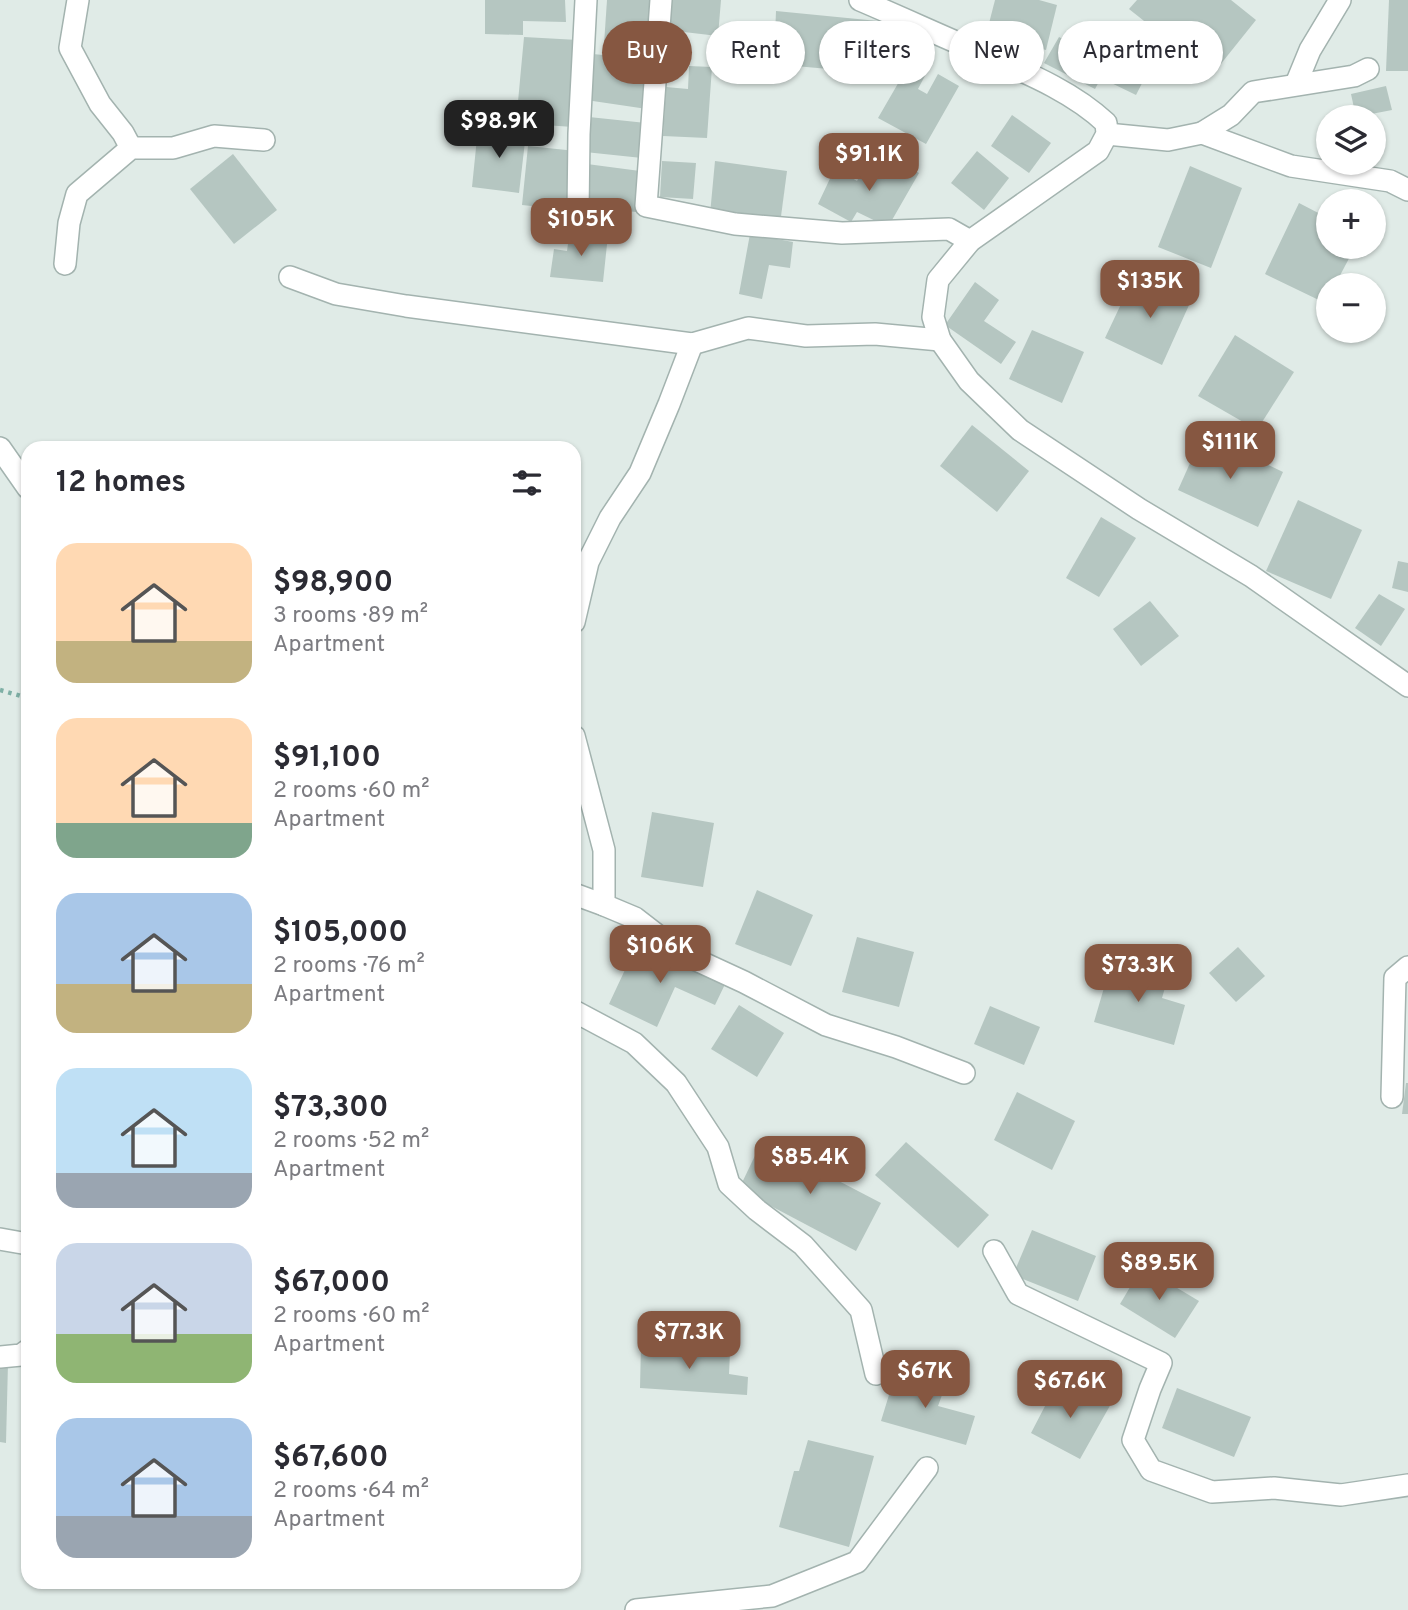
<!DOCTYPE html>
<meta charset="utf-8">
<style>
:root{--surface:#fff;--page:#f2f2f3;--text:#2b2b33;--muted:#7c7c81;--accent:#865741}
body{margin:0;font-family:Overpass,sans-serif;background:var(--page);color:var(--text);height:100vh;display:flex;flex-direction:column;font-size:26px;white-space:nowrap}
*{box-sizing:border-box;margin:0}
p{font-size:23px;color:var(--muted)}
.icon{flex:none;width:38px;height:38px;fill:none;stroke:currentColor;stroke-width:2;stroke-linecap:round;stroke-linejoin:round}
.map{position:relative;flex:1;overflow:hidden}
.panel{position:absolute;left:21px;top:441px;width:560px;height:1148px;display:flex;flex-direction:column;background:var(--surface);border-radius:21px;box-shadow:0 2px 5px #0004}
.panel>*{flex:none}
.top-card{position:absolute;left:602px;top:21px;width:665px;height:63px;display:flex;gap:14px}
.tools{position:absolute;left:1316px;top:105px;display:grid;gap:14px}
.tools a{display:grid;place-items:center;width:70px;height:70px;border-radius:50%;background:var(--surface);box-shadow:0 2px 5px #0004;font-size:35px}
.price{position:absolute;translate:-50% -60px;padding:0 16px;border-radius:14px;background:var(--accent);color:#fff;font-size:23px;line-height:46px;filter:drop-shadow(0 2px 4px #0008)}
.price::after{content:'';position:absolute;left:50%;top:42px;width:21px;height:16px;margin-left:-10px;background:inherit;clip-path:polygon(0 0,100% 0,50% 100%)}
.price.selected{background:#222;color:#fff}
ul{padding:0;list-style:none}
li{display:flex;align-items:center;gap:21px;height:175px;padding:0 35px}
li span{display:grid;place-items:center;flex:none;width:196px;height:140px;border-radius:21px;color:#555}
li>.icon{margin-inline-start:auto}
span .icon{width:84px;height:84px;fill:#fffc;stroke-width:1}
li b{font-size:30px}
h2{display:flex;justify-content:space-between;align-items:center;height:84px;padding:0 35px;font-size:30px}
.tag{padding:0 24px;border-radius:32px;background:var(--surface);box-shadow:0 2px 5px #0004;font-size:24px;line-height:63px}
.tag.selected{background:var(--accent);color:#fff}
.map>svg:first-child{display:block}
</style>
<div class="map">
<svg width="1408" height="1610" viewBox="0 0 1408 1610">
<rect width="100%" height="100%" fill="#e0ebe7"/>
<!-- building -->
<g fill="#b5c6c1">
<polygon points="485,0 565,0 566,22 523,21 523,35 485,34"/>
<polygon points="607,0 650,0 648,47 604,44"/>
<polygon points="670,0 721,0 718,36 667,30"/>
<polygon points="995,0 1039,0 1057,5 1046,50 986,35"/>
<polygon points="1137,0 1231,0 1256,20 1212,75 1129,9"/>
<polygon points="1389,0 1408,0 1408,71 1386,71"/>
<polygon points="776,11 888,22 884,74 750,62 754,36 775,37"/>
<polygon points="1125,25 1162,44 1136,95 1101,78 1095,89 1044,63 1059,37 1095,56 1101,43 1112,49"/>
<polygon points="524,37 578,40 573,127 516,123"/>
<polygon points="593,54 651,60 647,109 586,100"/>
<polygon points="911,61 928,70 918,89 927,94 938,74 959,86 926,144 878,118"/>
<polygon points="689,66 712,67 707,138 663,136 666,87 688,89"/>
<polygon points="1386,86 1392,110 1356,117 1351,94"/>
<polygon points="1012,115 1051,143 1029,173 991,146"/>
<polygon points="589,117 646,123 642,158 585,152"/>
<polygon points="478,128 526,133 519,193 472,187"/>
<polygon points="528,146 576,151 570,210 522,205"/>
<polygon points="977,151 1009,178 984,210 951,183"/>
<polygon points="233,154 277,210 234,244 190,189"/>
<polygon points="891,157 919,173 888,227 857,212 851,222 818,204 835,168 857,181 863,170 878,179"/>
<polygon points="662,161 696,163 693,199 660,197"/>
<polygon points="715,161 787,171 780,224 710,214"/>
<polygon points="587,164 640,171 636,212 583,206"/>
<polygon points="1190,166 1242,188 1211,268 1158,247"/>
<polygon points="1299,203 1328,218 1328,247 1355,247 1335,285 1328,285 1328,297 1325,303 1265,274"/>
<polygon points="570,230 608,235 603,282 550,277 554,249 567,251"/>
<polygon points="750,234 793,242 790,268 769,265 762,299 739,294"/>
<polygon points="1167,281 1194,294 1162,365 1105,338 1131,283 1160,296"/>
<polygon points="975,282 999,300 984,321 1016,342 1001,364 945,325"/>
<polygon points="1032,330 1084,352 1062,403 1009,379"/>
<polygon points="1235,335 1294,372 1257,430 1198,396"/>
<polygon points="972,425 1029,471 997,512 940,466"/>
<polygon points="1203,434 1283,472 1258,527 1178,490"/>
<polygon points="1298,500 1362,530 1331,599 1266,571"/>
<polygon points="1101,517 1136,538 1099,597 1066,578"/>
<polygon points="1398,561 1408,563 1408,592 1392,588"/>
<polygon points="1379,594 1405,609 1381,646 1355,628"/>
<polygon points="1150,601 1179,636 1141,666 1113,629"/>
<polygon points="652,812 714,823 703,887 641,877"/>
<polygon points="757,890 813,915 791,966 735,944"/>
<polygon points="857,937 914,952 899,1007 842,992"/>
<polygon points="638,942 691,968 728,978 715,1005 675,987 657,1027 609,1004"/>
<polygon points="1238,947 1265,976 1236,1002 1209,973"/>
<polygon points="1113,957 1153,969 1150,980 1166,984 1162,998 1185,1005 1174,1045 1094,1022"/>
<polygon points="739,1005 784,1033 757,1077 711,1049"/>
<polygon points="990,1006 1040,1027 1024,1065 974,1044"/>
<polygon points="1406,1083 1408,1083 1408,1114 1402,1114"/>
<polygon points="1017,1092 1075,1121 1052,1170 994,1140"/>
<polygon points="762,1141 881,1203 856,1251 739,1189"/>
<polygon points="906,1142 989,1215 958,1248 875,1175"/>
<polygon points="1032,1230 1096,1256 1078,1301 1013,1275"/>
<polygon points="1142,1267 1199,1301 1175,1338 1120,1304"/>
<polygon points="641,1345 730,1353 729,1374 748,1377 747,1395 640,1388"/>
<polygon points="0,1363 8,1363 6,1443 0,1442"/>
<polygon points="896,1372 946,1384 938,1406 975,1416 966,1445 881,1421"/>
<polygon points="1057,1383 1095,1402 1098,1396 1112,1402 1080,1459 1031,1433"/>
<polygon points="1177,1388 1251,1417 1234,1457 1162,1428"/>
<polygon points="808,1440 874,1456 849,1547 779,1527 794,1471 799,1471"/>
</g>
<g fill="none" stroke-linecap="round" stroke-linejoin="round">
<!-- minor casing -->
<g stroke="#a3b3af" stroke-width="24">
<g id="minor">
<polyline points="78,0 70,48 100,104 123,133 131,148"/>
<polyline points="661,0 646,206 735,224 842,233 949,229 970,241"/>
<path d="M860,0C900,17 939,35 979,52C1022,71 1071,90 1106,123L1107,134L1098,151L970,241L938,280L933,317L940,340L969,381L1020,430L1139,509L1251,576L1408,686"/>
<polyline points="1296,84 1310,50 1340,0"/>
<polyline points="1202,133 1231,115 1253,92 1354,76 1368,69"/>
<polyline points="1107,134 1168,140 1202,133 1291,166 1390,181 1408,190"/>
<polyline points="578,213 579,134 586,0"/>
<polyline points="65,264 69,223 77,194 131,148 173,148 214,136 264,140"/>
<polyline points="290,277 336,294 406,306 692,344 748,328 806,336 875,334 940,340"/>
<polyline points="0,448 28,488"/>
<polyline points="574,622 588,562 610,518 640,473 669,404 692,344"/>
<polyline points="574,736 604,850 604,905 635,918 679,952 744,982 826,1025 896,1047 964,1073"/>
<polyline points="574,894 604,905"/>
<polyline points="574,1011 634,1043 676,1083 718,1147 729,1184 757,1210 803,1245 861,1310 876,1374"/>
<polyline points="1392,1097 1395,978 1408,967"/>
<polyline points="0,1239 28,1244"/>
<polyline points="994,1251 1018,1294 1161,1363 1150,1389 1133,1440 1151,1470 1212,1492 1274,1488 1341,1495 1408,1485"/>
<polyline points="0,1357 21,1355 28,1350"/>
<polyline points="636,1610 772,1596 857,1562 927,1468"/>
</g>
</g>
<!-- path -->
<polyline stroke="#7fb0a6" stroke-width="4.5" stroke-dasharray="3.5 5" stroke-linecap="butt" points="0,690 28,698"/>
<!-- minor -->
<use href="#minor" stroke="#fff" stroke-width="21"/>
</g>
</svg>
<div class="tools">
<a><svg class="icon" aria-label="layers" viewBox="0 0 24 24"><path d="M12 4l9 5-9 5-9-5zM3 14l9 5 9-5"/></svg></a>
<a>+</a>
<a>−</a>
</div>
<b class="price selected" style="left:499px;top:160px">$98.9K</b>
<b class="price" style="left:869px;top:193px">$91.1K</b>
<b class="price" style="left:581px;top:258px">$105K</b>
<b class="price" style="left:1150px;top:320px">$135K</b>
<b class="price" style="left:1230px;top:481px">$111K</b>
<b class="price" style="left:660px;top:985px">$106K</b>
<b class="price" style="left:1138px;top:1004px">$73.3K</b>
<b class="price" style="left:810px;top:1196px">$85.4K</b>
<b class="price" style="left:1159px;top:1302px">$89.5K</b>
<b class="price" style="left:689px;top:1371px">$77.3K</b>
<b class="price" style="left:925px;top:1410px">$67K</b>
<b class="price" style="left:1070px;top:1420px">$67.6K</b>
<div class="top-card">
<a class="tag selected">Buy</a>
<a class="tag">Rent</a>
<a class="tag">Filters</a>
<a class="tag">New</a>
<a class="tag">Apartment</a>
</div>
<section class="panel">
<h2>12 homes<svg class="icon" aria-label="filters" viewBox="0 0 24 24"><path d="M4 7h16M4 17h16"/><circle cx="9" cy="7" r="2"/><circle cx="15" cy="17" r="2"/></svg></h2>
<ul>
<li><span style="background:linear-gradient(#ffd9b3 70%,#c2b280 0)"><svg class="icon" aria-label="home" viewBox="0 0 24 24"><path d="M3 11l9-7 9 7M6 9v11h12V9"/></svg></span><div><b>$98,900</b><p>3 rooms · 89 m²</p><p>Apartment</p></div></li>
<li><span style="background:linear-gradient(#ffd9b3 75%,#7fa58c 0)"><svg class="icon" aria-label="home" viewBox="0 0 24 24"><path d="M3 11l9-7 9 7M6 9v11h12V9"/></svg></span><div><b>$91,100</b><p>2 rooms · 60 m²</p><p>Apartment</p></div></li>
<li><span style="background:linear-gradient(#a9c7e8 65%,#c2b280 0)"><svg class="icon" aria-label="home" viewBox="0 0 24 24"><path d="M3 11l9-7 9 7M6 9v11h12V9"/></svg></span><div><b>$105,000</b><p>2 rooms · 76 m²</p><p>Apartment</p></div></li>
<li><span style="background:linear-gradient(#bfe0f5 75%,#9aa5b1 0)"><svg class="icon" aria-label="home" viewBox="0 0 24 24"><path d="M3 11l9-7 9 7M6 9v11h12V9"/></svg></span><div><b>$73,300</b><p>2 rooms · 52 m²</p><p>Apartment</p></div></li>
<li><span style="background:linear-gradient(#c9d6e8 65%,#8fb573 0)"><svg class="icon" aria-label="home" viewBox="0 0 24 24"><path d="M3 11l9-7 9 7M6 9v11h12V9"/></svg></span><div><b>$67,000</b><p>2 rooms · 60 m²</p><p>Apartment</p></div></li>
<li><span style="background:linear-gradient(#a9c7e8 70%,#9aa5b1 0)"><svg class="icon" aria-label="home" viewBox="0 0 24 24"><path d="M3 11l9-7 9 7M6 9v11h12V9"/></svg></span><div><b>$67,600</b><p>2 rooms · 64 m²</p><p>Apartment</p></div></li>
</ul>
</section>
</div>
